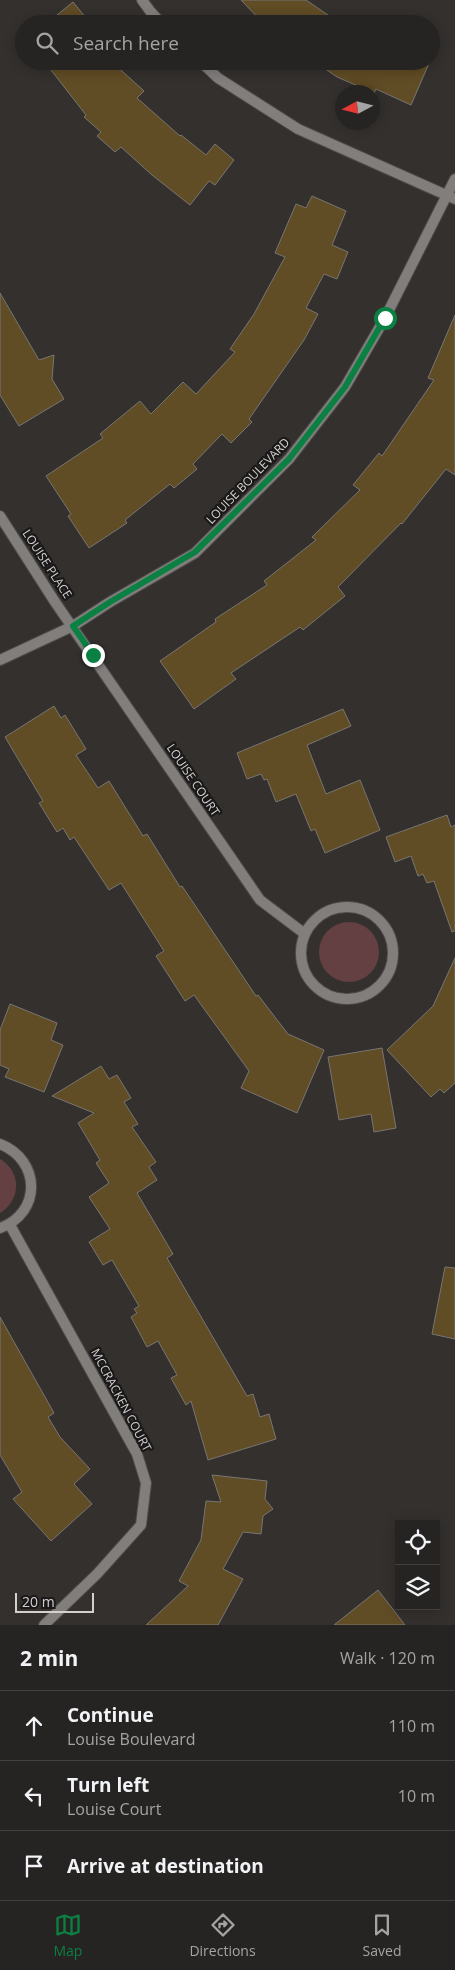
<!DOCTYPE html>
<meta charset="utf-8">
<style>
:root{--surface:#262422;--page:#2e2c2a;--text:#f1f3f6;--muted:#a4a4a5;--line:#424140;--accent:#0b8043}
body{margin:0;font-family:"Open Sans",sans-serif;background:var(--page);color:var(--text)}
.controls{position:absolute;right:15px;bottom:15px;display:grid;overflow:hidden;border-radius:0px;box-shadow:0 2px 12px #0003}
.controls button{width:45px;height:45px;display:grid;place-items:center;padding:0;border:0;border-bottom:1px solid var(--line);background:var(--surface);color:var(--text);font:25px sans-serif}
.compass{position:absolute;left:335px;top:85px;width:45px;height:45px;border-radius:50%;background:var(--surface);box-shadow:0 2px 12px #0003;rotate:263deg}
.scale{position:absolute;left:15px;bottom:12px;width:79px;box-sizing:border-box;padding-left:5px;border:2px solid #d2d1cf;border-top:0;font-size:14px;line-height:18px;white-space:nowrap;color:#d2d1cf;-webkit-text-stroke:4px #1a1818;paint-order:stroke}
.stop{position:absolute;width:15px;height:15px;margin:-11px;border:4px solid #0b8043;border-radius:50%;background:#fff}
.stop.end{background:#0b8043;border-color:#fff;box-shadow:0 1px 5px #0008}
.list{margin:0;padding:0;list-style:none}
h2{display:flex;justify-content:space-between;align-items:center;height:65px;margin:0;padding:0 20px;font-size:21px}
h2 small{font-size:16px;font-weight:400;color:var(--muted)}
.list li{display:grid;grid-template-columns:32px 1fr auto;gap:15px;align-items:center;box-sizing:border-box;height:70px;padding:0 20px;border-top:1px solid var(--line)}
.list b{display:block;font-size:19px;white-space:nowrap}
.list p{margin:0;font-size:16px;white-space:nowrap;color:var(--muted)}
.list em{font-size:16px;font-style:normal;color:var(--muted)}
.icon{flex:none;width:28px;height:28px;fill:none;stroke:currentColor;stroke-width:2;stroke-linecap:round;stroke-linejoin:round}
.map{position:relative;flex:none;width:455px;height:1625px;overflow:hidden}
.search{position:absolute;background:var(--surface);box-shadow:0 2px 12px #0003;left:15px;right:15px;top:15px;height:55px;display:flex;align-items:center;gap:12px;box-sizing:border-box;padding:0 18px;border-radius:28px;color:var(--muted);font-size:19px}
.sheet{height:275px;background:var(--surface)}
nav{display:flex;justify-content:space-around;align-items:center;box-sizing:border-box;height:70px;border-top:1px solid var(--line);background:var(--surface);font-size:14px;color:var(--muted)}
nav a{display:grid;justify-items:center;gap:2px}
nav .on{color:var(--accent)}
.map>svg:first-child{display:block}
.green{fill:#644043}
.building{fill:#604c25;stroke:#787673}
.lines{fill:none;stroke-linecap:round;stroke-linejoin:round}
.minor-casing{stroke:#4e4c4b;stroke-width:12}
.tertiary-casing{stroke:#4e4c4b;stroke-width:12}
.minor{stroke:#817e7c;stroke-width:10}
.tertiary{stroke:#817e7c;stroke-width:10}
.route{stroke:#0b8043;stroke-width:6}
.labels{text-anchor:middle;stroke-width:4.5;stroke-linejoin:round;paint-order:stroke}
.street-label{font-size:12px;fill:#d2d1cf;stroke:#1a1818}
</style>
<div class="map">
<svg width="455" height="1625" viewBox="0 0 455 1625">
<rect width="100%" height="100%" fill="#33302e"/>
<g class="green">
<circle cx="349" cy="952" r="30"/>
<path d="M 0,1159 C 22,1172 21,1200 0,1213 Z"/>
</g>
<g class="building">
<polygon points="241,0 306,0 341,24 264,24"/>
<polygon points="73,2 91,24 46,24"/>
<polygon points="44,61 111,61 144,91 137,98 180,136 181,135 206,155 215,144 234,160 215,185 209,181 190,205 152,175 121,147 115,152 97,136 101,132 84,117 86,115"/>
<polygon points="314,61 430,61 411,105 376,89 374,93 351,83 337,77"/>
<polygon points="312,196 346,211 332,245 348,252 337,279 324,274 306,308 318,314 304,340 249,419 252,422 231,443 222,434 193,464 197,469 174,488 170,484 125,520 127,523 89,548 68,516 71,514 46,476 103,438 100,434 140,401 151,414 183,382 196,394 235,352 230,349 254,314 285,257 275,253 296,204 306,208"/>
<polygon points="0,293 39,360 54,355 52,379 64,399 19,426 0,395"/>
<polygon points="455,315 455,475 446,469 402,524 401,523 338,587 345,596 303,630 300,627 231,673 236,679 194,709 160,661 216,622 215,619 267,585 264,581 316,540 312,537 360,490 353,485 379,453 382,456 434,380 428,378"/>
<polygon points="54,706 61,718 65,715 86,749 76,755 98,788 109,781 143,836 147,834 180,887 182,886 256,996 258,995 288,1034 324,1050 297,1113 241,1088 249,1071 194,995 185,1001 156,956 164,951 121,883 109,890 74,837 70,840 63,828 57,832 39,803 43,801 5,737"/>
<polygon points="343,709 351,726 307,745 326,794 360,780 380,830 325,853 315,829 311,831 296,794 276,802 267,779 264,780 261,774 247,779 237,753"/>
<polygon points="447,815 451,827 455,825 455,931 452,932 434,881 427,883 423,874 418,876 411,856 395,862 386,837"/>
<polygon points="455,958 455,1083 444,1093 440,1089 431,1097 387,1050 433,1006"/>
<polygon points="10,1004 57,1023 51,1040 63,1045 44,1092 5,1077 9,1069 0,1065 0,1030"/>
<polygon points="382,1048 396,1128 374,1132 371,1114 339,1120 328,1057"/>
<polygon points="101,1066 109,1079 117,1075 131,1098 124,1102 138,1124 132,1127 156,1162 149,1167 157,1180 137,1193 173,1254 167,1258 247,1396 253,1394 260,1417 269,1414 276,1439 208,1460 191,1401 186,1405 171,1378 177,1375 158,1341 147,1347 131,1317 137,1313 134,1309 139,1306 112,1260 103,1265 89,1242 110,1229 89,1197 109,1183 96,1163 100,1160 78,1123 94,1113 52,1096"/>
<polygon points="445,1267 455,1268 455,1339 432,1334"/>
<polygon points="0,1317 54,1413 48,1417 60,1437 90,1469 74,1484 92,1504 51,1541 13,1499 22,1492 0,1455"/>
<polygon points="212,1475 267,1481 265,1499 273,1509 263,1516 261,1534 243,1532 223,1569 243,1579 218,1625 146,1625 188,1586 179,1581 201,1540 206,1501 221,1502"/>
<polygon points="378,1590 405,1625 334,1625"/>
</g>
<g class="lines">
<g class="minor-casing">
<g id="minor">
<polyline points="142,0 150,11 162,24"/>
<polyline points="200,61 218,78 298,129 455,199"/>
<polyline points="0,516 55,602 260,900 305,934"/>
<circle cx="347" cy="953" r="46"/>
<path d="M 0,1144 C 41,1160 42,1213 0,1228"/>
<polyline points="10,1225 137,1454 146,1483 141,1525 97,1574 44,1625"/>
</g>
</g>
<g class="tertiary-casing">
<polyline id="tertiary" points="0,660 73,626 110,602 195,553 289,459 345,387 385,318 455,179"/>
</g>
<use href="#minor" class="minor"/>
<use href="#tertiary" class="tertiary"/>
</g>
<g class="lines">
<polyline class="route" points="93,655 73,626 110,602 195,552 289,459 345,387 385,318"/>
</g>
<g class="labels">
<g class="street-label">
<text transform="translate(248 481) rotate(-46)" y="4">LOUISE BOULEVARD</text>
<text transform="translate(47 564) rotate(57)" y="4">LOUISE PLACE</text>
<text transform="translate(193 780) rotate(56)" y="4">LOUISE COURT</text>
<text transform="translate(121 1400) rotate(62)" y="4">MCCRACKEN COURT</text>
</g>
</g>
</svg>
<div class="controls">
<button><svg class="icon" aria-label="locate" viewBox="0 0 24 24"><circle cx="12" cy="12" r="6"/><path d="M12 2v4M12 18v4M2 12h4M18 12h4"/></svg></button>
<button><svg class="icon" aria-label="layers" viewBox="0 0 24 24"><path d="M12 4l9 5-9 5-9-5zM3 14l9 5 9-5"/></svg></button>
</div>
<svg class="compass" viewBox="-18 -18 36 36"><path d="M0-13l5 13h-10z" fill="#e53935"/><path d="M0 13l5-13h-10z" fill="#a4a4a5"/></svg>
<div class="scale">20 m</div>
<div class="stop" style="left:385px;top:318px"></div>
<div class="stop end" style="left:93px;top:655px"></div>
<div class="search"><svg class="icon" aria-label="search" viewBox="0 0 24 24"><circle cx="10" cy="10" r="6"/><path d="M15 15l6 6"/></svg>Search here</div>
</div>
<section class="sheet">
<h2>2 min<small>Walk · 120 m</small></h2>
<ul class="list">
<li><svg class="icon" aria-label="ahead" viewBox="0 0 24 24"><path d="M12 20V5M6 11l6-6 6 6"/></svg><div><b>Continue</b><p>Louise Boulevard</p></div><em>110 m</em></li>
<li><svg class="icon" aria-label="left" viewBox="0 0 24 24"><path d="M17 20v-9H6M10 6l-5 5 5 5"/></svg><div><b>Turn left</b><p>Louise Court</p></div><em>10 m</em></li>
<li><svg class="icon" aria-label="arrive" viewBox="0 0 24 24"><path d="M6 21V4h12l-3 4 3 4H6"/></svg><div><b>Arrive at destination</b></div></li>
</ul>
</section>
<nav>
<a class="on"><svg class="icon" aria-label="map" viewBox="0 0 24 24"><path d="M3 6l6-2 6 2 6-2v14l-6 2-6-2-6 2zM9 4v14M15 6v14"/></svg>Map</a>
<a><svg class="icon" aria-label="directions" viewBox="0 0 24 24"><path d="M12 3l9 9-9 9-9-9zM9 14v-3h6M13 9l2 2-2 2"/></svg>Directions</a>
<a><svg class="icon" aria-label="saved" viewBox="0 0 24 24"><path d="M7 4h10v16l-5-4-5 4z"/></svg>Saved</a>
</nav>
